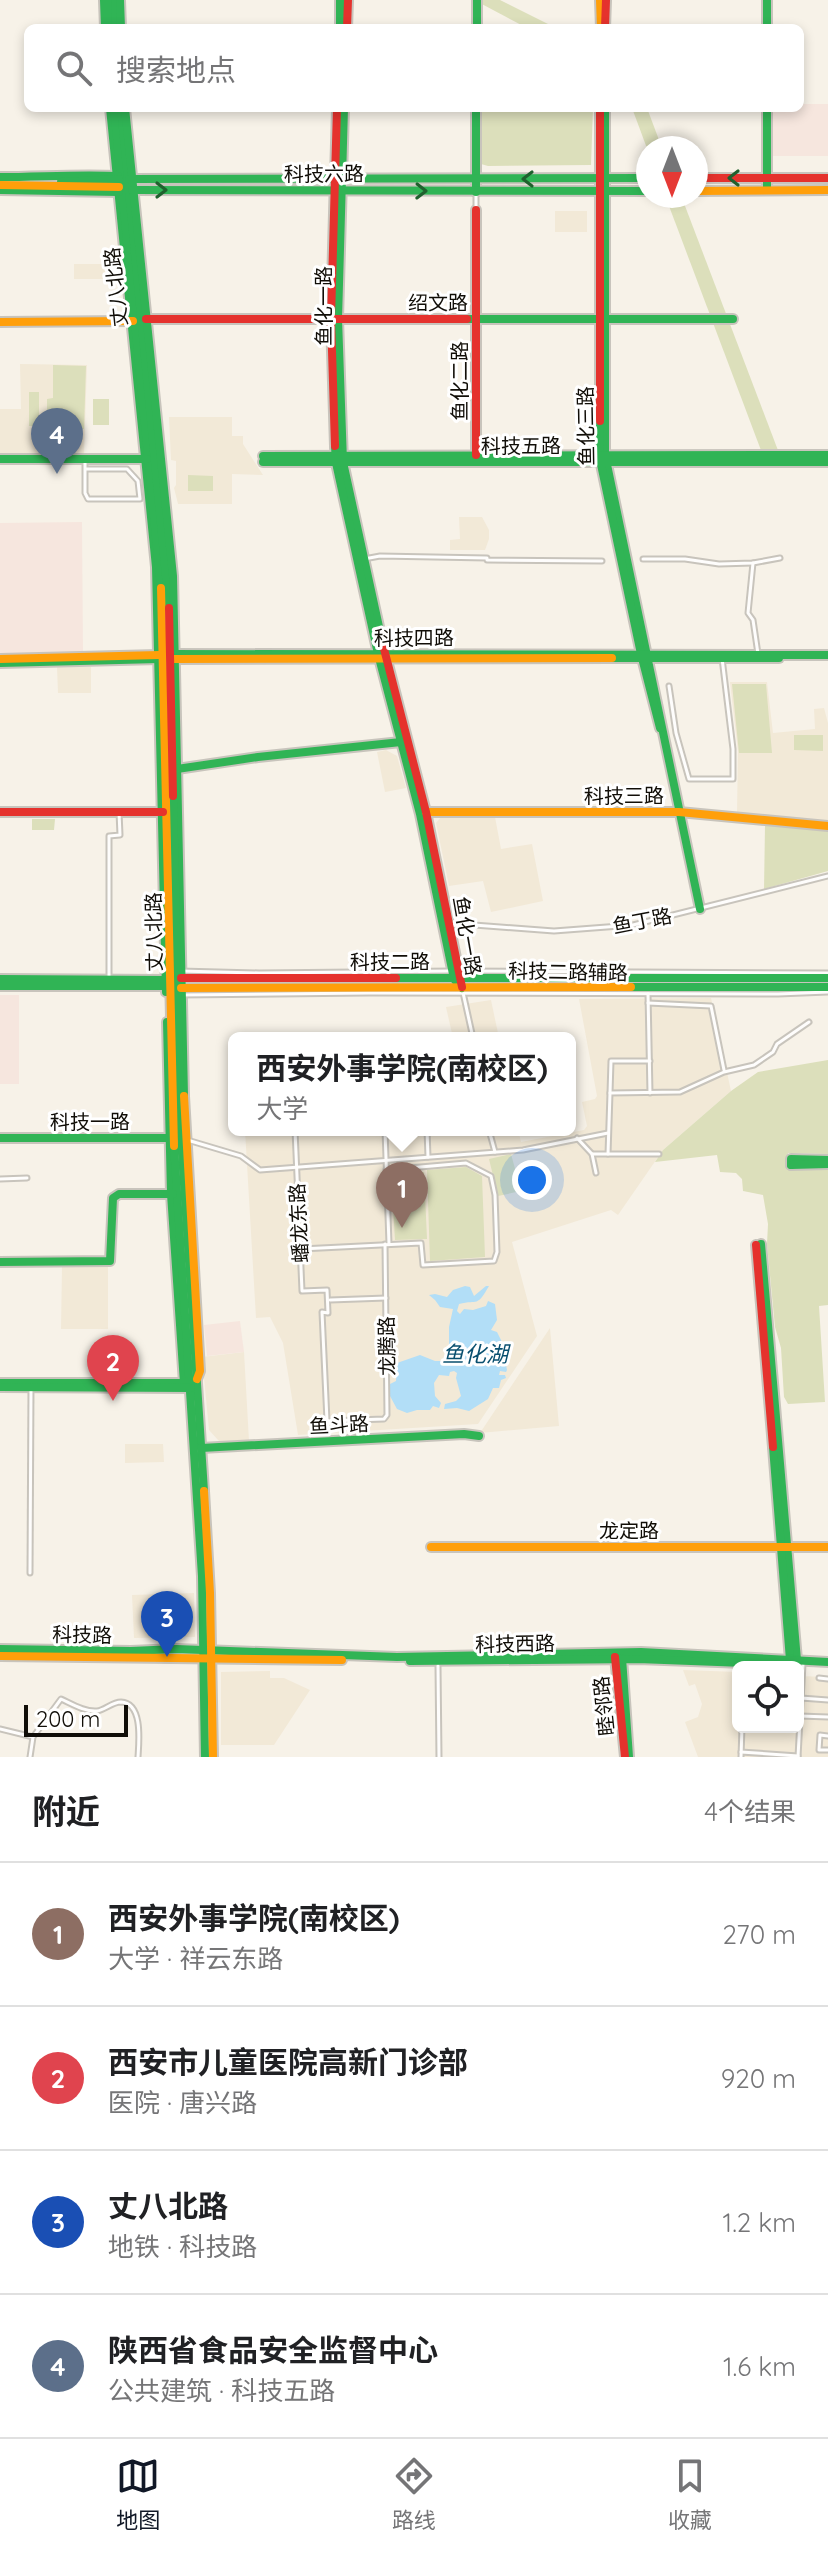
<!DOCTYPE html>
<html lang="zh">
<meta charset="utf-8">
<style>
:root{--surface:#fff;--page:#f2f2f2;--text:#202124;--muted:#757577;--line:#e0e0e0;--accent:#111827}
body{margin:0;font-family:Quicksand,"Noto Sans SC",sans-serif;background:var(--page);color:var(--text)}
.controls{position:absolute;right:24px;bottom:24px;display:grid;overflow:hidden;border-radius:12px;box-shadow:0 4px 12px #0003}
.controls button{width:72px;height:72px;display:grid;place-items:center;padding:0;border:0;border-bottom:2px solid var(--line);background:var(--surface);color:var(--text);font:40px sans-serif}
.compass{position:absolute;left:636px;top:136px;width:72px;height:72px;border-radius:50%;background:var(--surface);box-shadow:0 4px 12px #0003;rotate:180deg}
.scale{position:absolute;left:24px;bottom:20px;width:104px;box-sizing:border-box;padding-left:8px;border:4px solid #110e08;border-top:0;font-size:22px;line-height:28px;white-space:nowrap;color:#110e08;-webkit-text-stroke:6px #fff;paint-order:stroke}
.you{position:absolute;left:532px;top:1180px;width:28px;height:28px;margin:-20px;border:6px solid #fff;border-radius:50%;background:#1a73e8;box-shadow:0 0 0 12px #1a73e833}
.badge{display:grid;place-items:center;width:52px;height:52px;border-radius:50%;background:var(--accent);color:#fff;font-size:26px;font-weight:700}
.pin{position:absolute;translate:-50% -66px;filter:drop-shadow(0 2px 4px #0008)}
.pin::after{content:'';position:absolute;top:42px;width:28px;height:24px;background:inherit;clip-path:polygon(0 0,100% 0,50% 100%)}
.popup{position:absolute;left:228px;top:1032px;width:348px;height:104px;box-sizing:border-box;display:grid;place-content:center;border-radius:12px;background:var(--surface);filter:drop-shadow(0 2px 6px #0005);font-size:26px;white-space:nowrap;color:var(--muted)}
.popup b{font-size:30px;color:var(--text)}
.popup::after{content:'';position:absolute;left:50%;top:100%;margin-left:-16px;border:16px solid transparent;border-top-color:var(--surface)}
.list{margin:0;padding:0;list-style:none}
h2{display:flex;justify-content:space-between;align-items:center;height:104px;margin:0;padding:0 32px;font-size:34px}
h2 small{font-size:26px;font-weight:400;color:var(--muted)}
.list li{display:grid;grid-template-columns:52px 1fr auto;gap:24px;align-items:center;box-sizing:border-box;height:144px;padding:0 32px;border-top:2px solid var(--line)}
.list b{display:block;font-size:30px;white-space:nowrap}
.list p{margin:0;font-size:26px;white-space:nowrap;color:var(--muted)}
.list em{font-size:26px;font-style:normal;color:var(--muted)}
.icon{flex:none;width:44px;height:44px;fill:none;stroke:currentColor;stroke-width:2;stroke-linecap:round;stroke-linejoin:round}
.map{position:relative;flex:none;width:828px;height:1757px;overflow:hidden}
.search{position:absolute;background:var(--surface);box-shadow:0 4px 12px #0003;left:24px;right:24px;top:24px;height:88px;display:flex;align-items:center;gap:20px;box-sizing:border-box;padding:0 28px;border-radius:12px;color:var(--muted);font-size:30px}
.sheet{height:680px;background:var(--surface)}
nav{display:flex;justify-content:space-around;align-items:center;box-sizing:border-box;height:112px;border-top:2px solid var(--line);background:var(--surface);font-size:22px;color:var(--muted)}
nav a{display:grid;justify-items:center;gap:4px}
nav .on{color:var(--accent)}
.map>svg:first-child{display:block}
.built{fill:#f2e9d7}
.industrial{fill:#f6e6de}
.green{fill:#dcdfbb}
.water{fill:#b2def7}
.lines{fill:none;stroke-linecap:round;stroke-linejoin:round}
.street-casing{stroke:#c8c4bc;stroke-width:7}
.fast-casing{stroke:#c8c4bc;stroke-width:12}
.slow-casing{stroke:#c8c4bc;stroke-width:12}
.jam-casing{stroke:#c8c4bc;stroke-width:12}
.street{stroke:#fefdfc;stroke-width:3}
.fast{stroke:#30b455;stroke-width:8}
.slow{stroke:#ff9f0a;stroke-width:8}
.jam{stroke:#e5322d;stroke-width:8}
.oneway{stroke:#20612e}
.labels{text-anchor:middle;stroke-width:6;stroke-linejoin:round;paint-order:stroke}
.street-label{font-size:20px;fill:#110e08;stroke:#fff}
.water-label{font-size:22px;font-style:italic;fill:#084f6f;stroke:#fff}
</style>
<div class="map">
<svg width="828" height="1757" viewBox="0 0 828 1757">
<rect width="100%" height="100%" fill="#f7f2e8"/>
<g class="built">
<rect x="555" y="211" width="32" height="21"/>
<polygon points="74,264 113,264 112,279 74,279"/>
<polygon points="20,364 87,365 84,454 0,454 0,409 21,409"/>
<polygon points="169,417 232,417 232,436 243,436 243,444 263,475 232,474 232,504 178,504 174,488 176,485 176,461 171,460"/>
<polygon points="459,517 482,517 489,530 489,539 485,550 450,550 450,540 460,539"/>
<polygon points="57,667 91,667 91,693 58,693"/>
<polygon points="730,682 767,682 773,733 815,729 814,709 824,708 828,723 828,821 737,813 738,751"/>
<polygon points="386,750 397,756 406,788 385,792 377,752"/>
<polygon points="441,817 495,817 501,849 532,844 543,901 491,912 483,881 449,886 436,823"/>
<polygon points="711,998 731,1091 663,1150 618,1215 611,1210 512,1242 537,1336 478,1424 298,1435 283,1343 270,1317 256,1318 245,1130 518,1130 521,1142 584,1130 587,1126 582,1102 595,1099 597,1096 579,999"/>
<polygon points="491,1000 499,1038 453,1038 446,1007"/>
<polygon points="62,1266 108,1266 108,1329 61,1329"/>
<polygon points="550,1328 559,1426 480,1433"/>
<polygon points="244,1352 249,1441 219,1441 209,1430 202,1357"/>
<polygon points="125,1444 163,1444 164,1462 125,1463"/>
<polygon points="194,1593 195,1637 134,1638 132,1595"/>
<polygon points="683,1670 738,1672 738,1727 798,1727 798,1676 828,1677 828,1757 698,1757 685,1722 698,1717 702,1704 695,1684 689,1686"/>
<polygon points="270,1671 270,1678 284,1678 310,1690 274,1745 221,1745 221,1672"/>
</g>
<g class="industrial">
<polygon points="800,104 828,104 828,156 771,156 772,108 800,108"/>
<polygon points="82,522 83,652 0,654 0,523"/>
<rect x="0" y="995" width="19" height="89"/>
<polygon points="240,1321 244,1352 207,1356 204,1325"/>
</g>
<g class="green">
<polygon points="478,0 500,0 556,28 527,28 478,2"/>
<polygon points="481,108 593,108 591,165 488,166 481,164"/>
<polygon points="632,108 647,108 662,148 648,148 648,151"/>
<polygon points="666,198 682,198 779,453 762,453"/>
<polygon points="53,365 86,366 84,429 47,427 47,399 53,398"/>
<rect x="29" y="392" width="10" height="34"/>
<rect x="93" y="399" width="16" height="26"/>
<polygon points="188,475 213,476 213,491 188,491"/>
<polygon points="732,684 766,684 772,753 739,753"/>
<polygon points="794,735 823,735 823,751 794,750"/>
<polygon points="32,819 55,819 54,830 32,830"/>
<polygon points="765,825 828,830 828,871 764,889"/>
<polygon points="828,1060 828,1154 788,1153 787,1167 828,1168 828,1305 819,1306 825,1402 788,1404 784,1397 781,1348 775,1327 767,1244 768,1224 763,1195 743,1191 742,1179 736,1173 720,1172 717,1155 655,1162 663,1150 731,1091 758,1072"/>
<polygon points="511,1154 521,1191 498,1196 489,1159"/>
<polygon points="466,1167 482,1176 485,1257 430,1261 427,1170"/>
<polygon points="424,1172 427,1239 395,1240 391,1173"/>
</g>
<path class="water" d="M 465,1286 L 470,1287 L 474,1296 L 486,1286 L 489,1286 C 476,1308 479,1299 459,1304 L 457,1311 L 460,1314 L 464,1309 L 473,1310 L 486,1306 L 488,1301 L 495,1304 L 497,1320 L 491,1330 L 497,1332 L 501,1340 L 507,1370 L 506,1372 L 500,1371 L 499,1375 L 505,1375 L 506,1378 L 501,1380 L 499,1388 L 493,1388 L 488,1399 L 469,1411 L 457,1408 L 444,1409 L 445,1404 L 456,1401 L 461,1396 L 456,1378 L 457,1373 L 454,1371 L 450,1372 L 449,1376 L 439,1375 L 434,1383 L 435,1396 L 441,1403 L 439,1408 L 433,1406 L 430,1410 L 417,1410 L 407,1413 L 397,1409 L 390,1396 L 390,1384 L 396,1381 L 397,1363 L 420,1355 L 435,1361 L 442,1361 L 449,1355 L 449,1327 L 453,1309 L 440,1307 L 435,1300 L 429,1295 L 435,1294 L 447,1297 L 453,1290 Z"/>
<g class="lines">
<g class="street-casing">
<g id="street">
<polyline points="476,194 476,210"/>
<polyline points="85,459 85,493 88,499 140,499 138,481 127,469 85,469"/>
<polyline points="364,559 380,556 487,558 487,560 602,561"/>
<polyline points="643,559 685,559 719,564 753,563 780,558"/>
<polyline points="753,563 748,613 753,620 758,654"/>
<polyline points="669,686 676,733 689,779 733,779 733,749 722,658"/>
<polyline points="451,926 461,924 554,931 633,925 828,876"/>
<polyline points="180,971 259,973 452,971"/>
<polyline points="460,971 828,973"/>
<polyline points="109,981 109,836 120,835 119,812"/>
<polyline points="462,988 473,1038"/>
<polyline points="170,991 178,995 369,993 778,994 828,992"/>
<polyline points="648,994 650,1093"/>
<polyline points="648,1003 711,1006 724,1070"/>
<polyline points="610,1093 611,1061 650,1061"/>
<polyline points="295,1130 302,1291 327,1290 328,1313 322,1312 327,1421 384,1419 387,1415 385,1244"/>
<polyline points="385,1130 389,1244"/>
<polyline points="427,1130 428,1157"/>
<polyline points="489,1130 495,1152"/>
<polyline points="577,1138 592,1154 596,1173"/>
<polyline points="184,1139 241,1156 260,1170 523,1150 608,1133"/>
<polyline points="592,1154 659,1154"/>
<polyline points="608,1154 610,1093 680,1092 724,1072 754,1065 773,1052 777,1044 809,1022"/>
<polyline points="0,1179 27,1178"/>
<polyline points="301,1249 421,1243 423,1265 494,1261 497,1252 495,1195 491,1176 466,1163 386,1170"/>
<polyline points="330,1300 386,1298"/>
<polyline points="357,1420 358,1440"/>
<polyline points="30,1573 31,1387"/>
<polyline points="438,1666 439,1757"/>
<polyline points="819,1678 828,1679"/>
<polyline points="801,1698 828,1700"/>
<polyline points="800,1716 828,1717"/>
<polyline points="0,1729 33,1737"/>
<polyline points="828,1736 820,1735 819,1750 828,1750"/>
<polyline points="741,1752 798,1756"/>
<path d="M 30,1757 L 33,1737 L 61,1699 C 72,1704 85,1712 97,1711 C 105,1710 112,1702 121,1702 C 143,1703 139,1741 138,1757"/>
<polyline points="741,1757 742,1727"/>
<polyline points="798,1757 803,1664"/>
</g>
</g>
<g class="fast-casing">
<g id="fast">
<polyline points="104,0 105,28"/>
<polyline points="109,0 109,28"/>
<polyline points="115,0 116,28"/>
<polyline points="120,0 121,28"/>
<polyline points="340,0 340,28"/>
<polyline points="477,0 477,28"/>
<polyline points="767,0 767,28"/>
<polyline points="110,108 156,567 166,992"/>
<polyline points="114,108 161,588"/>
<polyline points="121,108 169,608"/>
<polyline points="125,108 173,576 184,1096"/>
<polyline points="344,108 338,319 343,462 383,645"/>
<polyline points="476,108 476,192"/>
<polyline points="605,108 605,455 700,909"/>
<polyline points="767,108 767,190"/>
<path d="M 0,177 C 40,177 78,174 118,176"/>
<polyline points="129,179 648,178"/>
<polyline points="61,182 119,179"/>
<polyline points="0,190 119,192"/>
<polyline points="132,190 648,191"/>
<polyline points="467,319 733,319"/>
<polyline points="600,421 599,455 641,654 660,728"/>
<polyline points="335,446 336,463 378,654 420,814 454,979 462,988"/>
<polyline points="263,456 828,455"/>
<polyline points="0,459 147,459"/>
<polyline points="263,462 828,462"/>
<polyline points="173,654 828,655"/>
<polyline points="612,658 779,658"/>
<polyline points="0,663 159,659"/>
<polyline points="177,769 258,757 401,742"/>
<polyline points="173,796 181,1138 204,1491"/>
<polyline points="396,978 828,978"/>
<polyline points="0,979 167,980"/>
<polyline points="0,986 167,986"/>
<polyline points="631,987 828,987"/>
<polyline points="167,1022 171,1194 184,1383"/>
<polyline points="0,1138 171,1138"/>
<polyline points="174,1146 202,1576 205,1757"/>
<polyline points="791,1165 791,1159 828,1160"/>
<polyline points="791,1165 828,1164"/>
<polyline points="761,1244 797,1660"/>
<polyline points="0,1262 110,1261 113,1198 119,1194 173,1194"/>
<polyline points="0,1383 191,1383"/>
<polyline points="0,1387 191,1388"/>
<polyline points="773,1447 790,1660"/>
<polyline points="201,1448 464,1434 479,1436"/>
<polyline points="0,1649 131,1651 176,1649 397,1657 641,1652 828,1662"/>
<polyline points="622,1658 629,1757"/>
<polyline points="410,1661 638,1659 774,1664"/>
</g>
</g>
<g class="slow-casing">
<g id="slow">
<polyline points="600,0 601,28"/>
<polyline points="0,185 119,187"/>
<polyline points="696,191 828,190"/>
<polyline points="0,322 133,321"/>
<polyline points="161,588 174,1146"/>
<polyline points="0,659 159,655"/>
<polyline points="173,659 612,658"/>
<polyline points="426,812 679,812 828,826"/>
<polyline points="181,988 631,987"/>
<polyline points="184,1096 200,1371 197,1379"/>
<polyline points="204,1491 210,1593 213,1757"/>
<polyline points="431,1547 828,1547"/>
<polyline points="0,1656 342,1660"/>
</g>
</g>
<g class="jam-casing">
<g id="jam">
<polyline points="347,28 348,0"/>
<polyline points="605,28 606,0"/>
<polyline points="696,178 828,178"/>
<polyline points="476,210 476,455"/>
<polyline points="146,319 467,319"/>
<polyline points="600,421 600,108"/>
<polyline points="335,446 331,319 337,108"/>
<polyline points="169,608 173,796"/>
<polyline points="383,645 426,812 462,987"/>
<polyline points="0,812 163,812"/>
<polyline points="181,978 396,978"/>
<polyline points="756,1245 773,1447"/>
<polyline points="615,1657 625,1757"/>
</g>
</g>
<use href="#street" class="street"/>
<use href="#fast" class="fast"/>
<use href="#slow" class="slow"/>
<use href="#jam" class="jam"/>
</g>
<defs><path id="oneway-chevron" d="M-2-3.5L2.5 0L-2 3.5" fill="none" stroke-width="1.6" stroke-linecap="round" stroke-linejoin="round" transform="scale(2)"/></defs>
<g class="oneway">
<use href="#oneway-chevron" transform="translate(734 178) rotate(180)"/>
<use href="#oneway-chevron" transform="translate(528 179) rotate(180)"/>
<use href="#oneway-chevron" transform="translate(161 190)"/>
<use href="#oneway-chevron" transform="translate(421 191) rotate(1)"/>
</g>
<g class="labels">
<g class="street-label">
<text x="324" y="181">科技六路</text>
<text transform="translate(116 287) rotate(-96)" y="7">丈八北路</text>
<text x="438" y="310">绍文路</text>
<text transform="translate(324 306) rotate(-90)" y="7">鱼化一路</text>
<text transform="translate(460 381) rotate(-90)" y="7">鱼化二路</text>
<text transform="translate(586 426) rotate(-91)" y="7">鱼化三路</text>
<text x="521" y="453">科技五路</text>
<text x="414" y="645">科技四路</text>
<text x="624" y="803">科技三路</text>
<text transform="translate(642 921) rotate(-11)" y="7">鱼丁路</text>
<text transform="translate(154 932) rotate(-91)" y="7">丈八北路</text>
<text transform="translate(467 936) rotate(80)" y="7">鱼化一路</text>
<text x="390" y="969">科技二路</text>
<text transform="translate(568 972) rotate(1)" y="7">科技二路辅路</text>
<text x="90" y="1129">科技一路</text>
<text transform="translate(299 1223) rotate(-93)" y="7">蟠龙东路</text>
<text transform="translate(387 1346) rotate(-91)" y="7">龙腾路</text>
<text transform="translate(339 1425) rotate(-3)" y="7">鱼斗路</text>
<text x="629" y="1538">龙定路</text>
<text transform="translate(82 1635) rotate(1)" y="7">科技路</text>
<text transform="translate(515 1644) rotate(-1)" y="7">科技西路</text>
<text transform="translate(604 1706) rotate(-96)" y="7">睦邻路</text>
</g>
<g class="water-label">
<text x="475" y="1362">鱼化湖</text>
</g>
</g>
</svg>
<div class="controls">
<button><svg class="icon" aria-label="locate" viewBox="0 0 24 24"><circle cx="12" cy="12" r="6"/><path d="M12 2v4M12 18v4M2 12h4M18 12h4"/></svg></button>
</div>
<svg class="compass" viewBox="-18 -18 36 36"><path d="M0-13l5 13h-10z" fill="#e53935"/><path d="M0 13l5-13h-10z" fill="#757577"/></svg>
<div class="scale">200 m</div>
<div class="you"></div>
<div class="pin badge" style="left:402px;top:1228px;background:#8d6e63">1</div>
<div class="popup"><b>西安外事学院(南校区)</b>大学</div>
<div class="pin badge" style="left:113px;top:1401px;background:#e0444e">2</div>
<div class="pin badge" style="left:167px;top:1657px;background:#1a4fb4">3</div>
<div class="pin badge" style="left:57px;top:474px;background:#5c6f8a">4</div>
<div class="search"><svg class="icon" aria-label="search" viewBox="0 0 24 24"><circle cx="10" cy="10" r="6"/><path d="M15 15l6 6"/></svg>搜索地点</div>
</div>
<section class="sheet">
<h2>附近<small>4个结果</small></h2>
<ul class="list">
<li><span class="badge" style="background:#8d6e63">1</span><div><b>西安外事学院(南校区)</b><p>大学 · 祥云东路</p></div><em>270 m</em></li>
<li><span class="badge" style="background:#e0444e">2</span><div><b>西安市儿童医院高新门诊部</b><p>医院 · 唐兴路</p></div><em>920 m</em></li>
<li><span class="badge" style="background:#1a4fb4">3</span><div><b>丈八北路</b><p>地铁 · 科技路</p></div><em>1.2 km</em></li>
<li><span class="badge" style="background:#5c6f8a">4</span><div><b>陕西省食品安全监督中心</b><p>公共建筑 · 科技五路</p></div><em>1.6 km</em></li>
</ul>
</section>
<nav>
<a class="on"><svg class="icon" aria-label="map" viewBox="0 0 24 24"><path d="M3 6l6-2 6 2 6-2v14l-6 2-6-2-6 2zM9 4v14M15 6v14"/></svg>地图</a>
<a><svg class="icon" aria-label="directions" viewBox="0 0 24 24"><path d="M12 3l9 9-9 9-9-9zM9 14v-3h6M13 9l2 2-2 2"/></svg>路线</a>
<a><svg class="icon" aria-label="saved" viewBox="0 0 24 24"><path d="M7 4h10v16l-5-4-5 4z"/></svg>收藏</a>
</nav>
